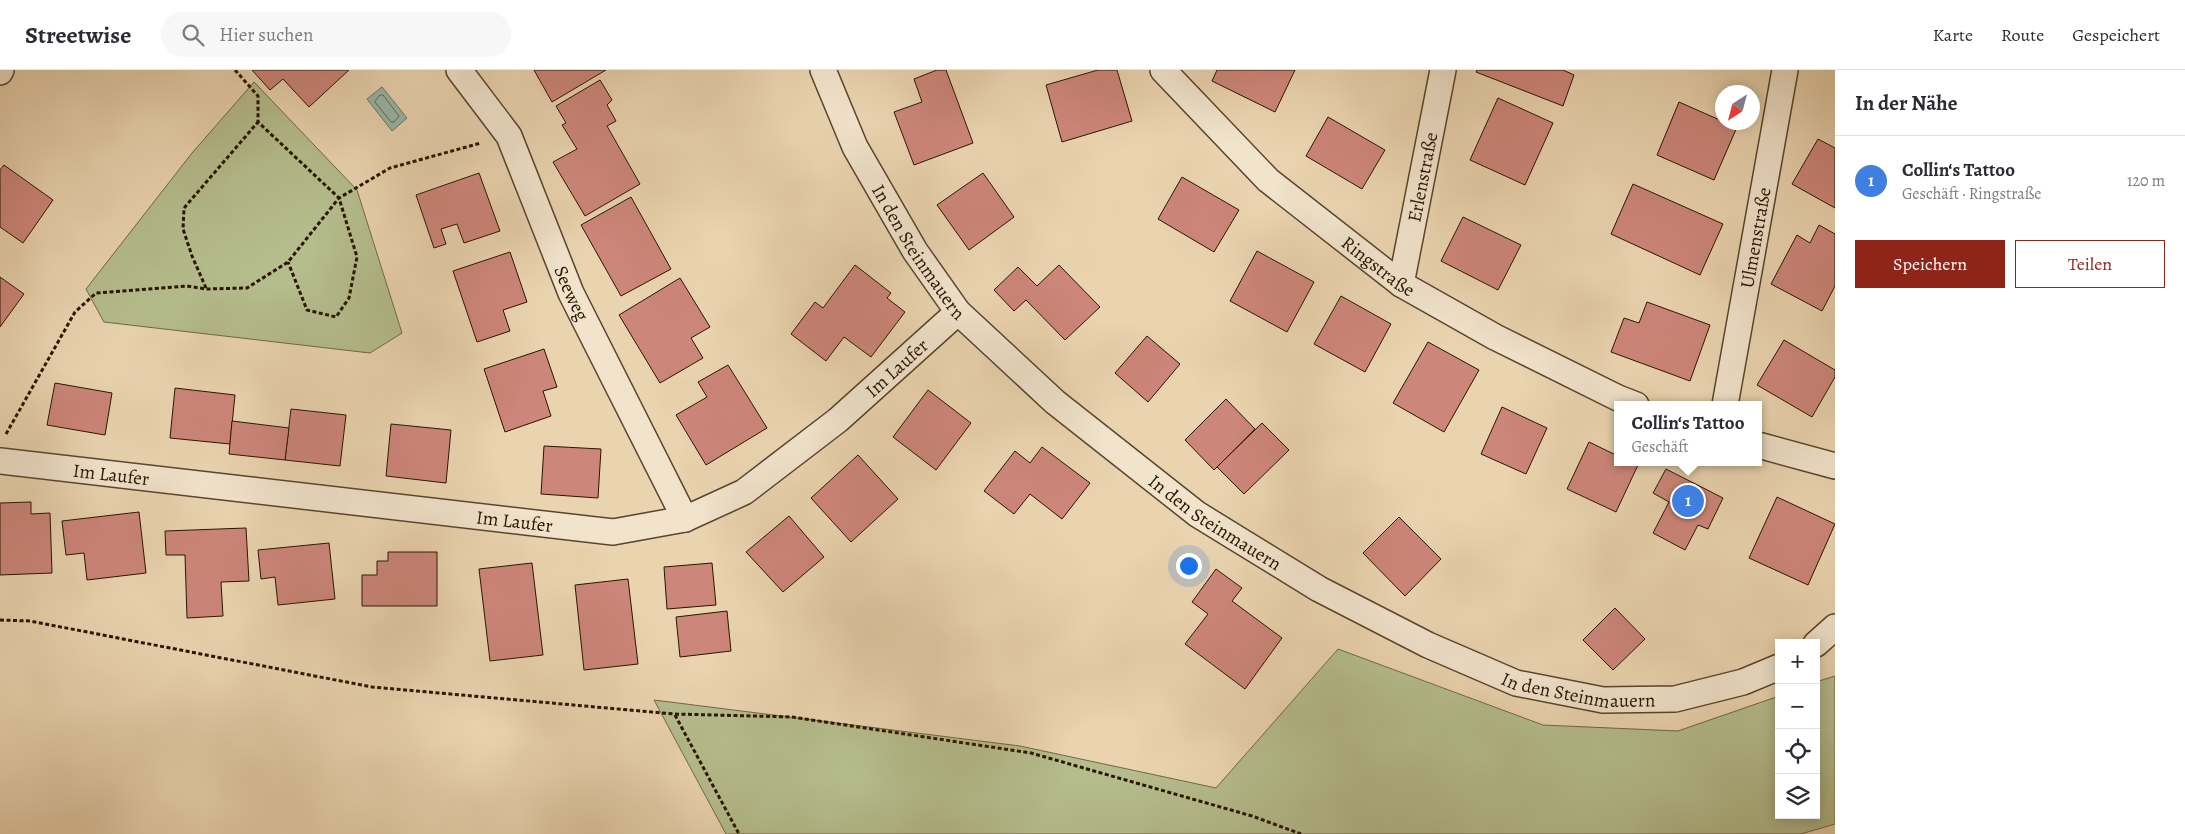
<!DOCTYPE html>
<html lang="de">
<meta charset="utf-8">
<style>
:root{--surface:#fff;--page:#f7f7f7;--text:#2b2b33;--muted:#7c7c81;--line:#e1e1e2;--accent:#8f2418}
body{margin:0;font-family:Alegreya,serif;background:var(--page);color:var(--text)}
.controls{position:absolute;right:15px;bottom:15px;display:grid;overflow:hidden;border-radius:0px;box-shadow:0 2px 12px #0003}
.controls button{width:45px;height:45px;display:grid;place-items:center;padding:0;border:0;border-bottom:1px solid var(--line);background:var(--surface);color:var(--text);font:25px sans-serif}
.compass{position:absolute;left:1715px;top:15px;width:45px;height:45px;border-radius:50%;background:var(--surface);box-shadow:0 2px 12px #0003;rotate:216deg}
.you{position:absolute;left:1188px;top:495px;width:18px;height:18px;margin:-12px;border:4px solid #fff;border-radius:50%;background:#1a73e8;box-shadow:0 0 0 8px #1a73e833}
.badge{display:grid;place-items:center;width:32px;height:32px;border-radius:50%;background:var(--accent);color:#fff;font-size:16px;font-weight:700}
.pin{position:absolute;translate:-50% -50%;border:2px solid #fff;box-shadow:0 1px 5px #0006}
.popup{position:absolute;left:1614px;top:331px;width:148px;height:65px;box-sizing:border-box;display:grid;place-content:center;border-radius:0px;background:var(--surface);filter:drop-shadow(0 1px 4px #0005);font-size:16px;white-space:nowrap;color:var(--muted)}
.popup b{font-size:19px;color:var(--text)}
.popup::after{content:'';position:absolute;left:50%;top:100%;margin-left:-10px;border:10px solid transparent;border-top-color:var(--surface)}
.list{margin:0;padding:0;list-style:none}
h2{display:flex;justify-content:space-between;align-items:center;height:65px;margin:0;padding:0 20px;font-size:21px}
h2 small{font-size:16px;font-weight:400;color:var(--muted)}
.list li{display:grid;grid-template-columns:32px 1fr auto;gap:15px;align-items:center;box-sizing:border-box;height:90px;padding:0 20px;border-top:1px solid var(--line)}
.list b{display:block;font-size:19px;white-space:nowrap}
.list p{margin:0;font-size:16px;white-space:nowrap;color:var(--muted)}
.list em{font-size:16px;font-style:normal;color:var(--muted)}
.actions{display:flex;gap:10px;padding:15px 20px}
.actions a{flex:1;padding:11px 0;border:1px solid var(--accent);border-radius:0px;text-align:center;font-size:18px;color:var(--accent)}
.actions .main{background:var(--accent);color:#fff}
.icon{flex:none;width:28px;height:28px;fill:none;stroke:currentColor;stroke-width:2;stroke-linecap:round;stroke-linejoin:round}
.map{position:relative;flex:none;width:1835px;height:764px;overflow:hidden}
header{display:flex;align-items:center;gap:30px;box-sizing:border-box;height:70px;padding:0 25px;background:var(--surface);border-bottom:1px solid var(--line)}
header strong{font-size:24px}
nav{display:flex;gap:28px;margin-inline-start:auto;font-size:18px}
.search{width:350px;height:45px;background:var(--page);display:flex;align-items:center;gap:12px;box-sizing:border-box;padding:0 18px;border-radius:28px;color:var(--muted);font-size:19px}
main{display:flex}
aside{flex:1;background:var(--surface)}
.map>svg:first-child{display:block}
.green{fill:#b5bd8d;stroke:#6f6846}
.water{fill:#98b8a9;stroke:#6c7665}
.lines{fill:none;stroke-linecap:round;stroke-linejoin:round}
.shore{stroke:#606654;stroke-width:1}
.building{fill:#cd867a;stroke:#291400}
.street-casing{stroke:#59442c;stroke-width:28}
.path{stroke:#291400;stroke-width:3;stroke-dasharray:4 2.5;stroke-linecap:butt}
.street{stroke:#f1e3cc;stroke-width:25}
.labels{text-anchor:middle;stroke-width:4.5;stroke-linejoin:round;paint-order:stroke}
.street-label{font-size:19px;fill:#291400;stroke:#f1e3cc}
</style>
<header>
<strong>Streetwise</strong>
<div class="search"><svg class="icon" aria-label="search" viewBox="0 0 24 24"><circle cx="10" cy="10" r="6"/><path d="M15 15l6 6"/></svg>Hier suchen</div>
<nav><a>Karte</a><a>Route</a><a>Gespeichert</a></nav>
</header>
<main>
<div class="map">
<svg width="1835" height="764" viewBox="0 0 1835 764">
<rect width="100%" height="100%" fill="#ead4b0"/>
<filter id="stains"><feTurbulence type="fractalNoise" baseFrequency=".004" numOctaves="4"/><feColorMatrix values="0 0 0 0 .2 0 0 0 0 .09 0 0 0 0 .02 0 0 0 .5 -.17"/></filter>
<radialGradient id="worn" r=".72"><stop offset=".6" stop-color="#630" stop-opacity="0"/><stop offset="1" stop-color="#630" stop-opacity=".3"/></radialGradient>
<g class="green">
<polygon points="254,12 357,120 402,263 370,283 104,252 86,219 192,83"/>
<polygon points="1338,579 1543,655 1678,661 1779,626 1779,745 1816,745 1816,612 1835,606 1835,754 1801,764 726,764 654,630 1020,676 1216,718"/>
</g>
<polygon class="water" points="382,17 407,48 392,61 367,29"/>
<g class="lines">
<polygon class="shore" points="380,25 383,25 399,46 394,52 391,52 375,32"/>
</g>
<g class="building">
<polygon points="252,0 349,0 309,37 283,9 270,20"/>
<polygon points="534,0 606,0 552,32"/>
<polygon points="937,0 946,0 973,73 914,95 894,42 922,32 914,9"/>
<polygon points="1098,0 1117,0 1132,51 1062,72 1046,15"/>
<polygon points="1217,0 1295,0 1275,42 1212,11"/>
<polygon points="1477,0 1563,0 1574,5 1563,36 1476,2"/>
<polygon points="600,10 612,30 607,35 616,51 607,56 640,114 585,146 553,92 577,79 562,55 566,53 556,36"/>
<polygon points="1498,28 1553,53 1525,115 1470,90"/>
<polygon points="1679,32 1722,51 1722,52 1737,57 1714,110 1657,85"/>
<polygon points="1328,47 1385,80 1362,119 1306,86"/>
<polygon points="1818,69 1835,78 1835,138 1792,114"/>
<polygon points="4,95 53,130 23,173 0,157 0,100"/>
<polygon points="479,103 500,161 464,173 457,154 441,159 446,174 434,178 416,125"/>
<polygon points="983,103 1014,147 969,180 937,135"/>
<polygon points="1182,107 1239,140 1214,182 1158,149"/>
<polygon points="1633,114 1723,154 1700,205 1611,164"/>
<polygon points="631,127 671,199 621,226 581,155"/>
<polygon points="1463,147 1521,175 1498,220 1441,191"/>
<polygon points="1819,155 1835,164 1835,216 1822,241 1771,214 1797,165 1810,173"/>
<polygon points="1257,181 1314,212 1287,262 1230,231"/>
<polygon points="510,182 527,232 503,240 510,261 477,272 453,201"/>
<polygon points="855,195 891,223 887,228 905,242 871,287 844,267 826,291 791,264 815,232 823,238"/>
<polygon points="1059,195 1100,237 1065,270 1026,230 1014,241 994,220 1018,197 1037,216"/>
<polygon points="0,207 24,224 0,257"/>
<polygon points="680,208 710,257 691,268 703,288 660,313 619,245"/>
<polygon points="1341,226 1391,254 1365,302 1314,274"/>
<polygon points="1647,232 1710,255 1690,311 1611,282 1624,248 1639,253"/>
<polygon points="1147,266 1180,294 1148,332 1115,303"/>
<polygon points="1784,270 1835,300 1835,307 1812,347 1757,315"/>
<polygon points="1428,272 1479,300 1444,362 1393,333"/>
<polygon points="544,279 557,317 543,321 551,346 505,362 484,299"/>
<polygon points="728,295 767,358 706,395 676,345 707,327 698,312"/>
<polygon points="55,313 112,323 105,365 47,355"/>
<polygon points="175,318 235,325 230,374 170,368"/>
<polygon points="928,320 971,353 936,400 893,367"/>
<polygon points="1226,329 1255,359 1214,400 1185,370"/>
<polygon points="1502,337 1547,358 1526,404 1481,384"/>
<polygon points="291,339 346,345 340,396 285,390"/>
<polygon points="232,351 289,358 285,390 229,384"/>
<polygon points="1262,353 1289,380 1244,424 1217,397"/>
<polygon points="391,354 451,360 446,413 386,406"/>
<polygon points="1589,372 1618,386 1618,392 1631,392 1638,395 1616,442 1567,419"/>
<polygon points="544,376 601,379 598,428 541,424"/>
<polygon points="1042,377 1090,413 1062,449 1030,424 1014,444 984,421 1015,381 1030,393"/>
<polygon points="858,385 898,429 851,472 811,428"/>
<polygon points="1666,399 1723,428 1708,459 1698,455 1685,480 1653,463 1669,432 1653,423"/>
<polygon points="1777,427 1835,454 1808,515 1749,488"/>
<polygon points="31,432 31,444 50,443 52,503 0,505 0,433"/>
<polygon points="139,442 146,503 87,510 84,483 66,485 62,451"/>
<polygon points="789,446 824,487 783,522 746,482"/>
<polygon points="1399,447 1441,489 1405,526 1363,483"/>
<polygon points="246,458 249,511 221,512 223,546 187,548 185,485 166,485 165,461"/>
<polygon points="329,473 335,529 278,535 275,507 261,509 258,480"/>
<polygon points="388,482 437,482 437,536 362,536 362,505 377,505 377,491 388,491"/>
<polygon points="532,493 543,585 490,591 479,499"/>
<polygon points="712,493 716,535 667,539 664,497"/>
<polygon points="1216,499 1242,518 1232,531 1282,568 1245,619 1185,574 1208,544 1192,532"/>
<polygon points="628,509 638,594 584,600 575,515"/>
<polygon points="1615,538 1645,569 1613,600 1583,570"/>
<polygon points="727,541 731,581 680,587 676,547"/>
</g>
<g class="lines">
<g class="street-casing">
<g id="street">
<path id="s1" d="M 459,0 L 509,66 L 571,223 L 685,449"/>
<path id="s2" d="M 823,0 L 855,77 L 915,181 L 958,242 L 1055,332 L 1197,444 L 1319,519 L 1428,575 L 1516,613 L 1603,630 L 1675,629 L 1743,612 L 1779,597"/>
<path id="s3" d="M 1163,0 L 1268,110 L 1401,214 L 1495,267 L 1618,328 L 1636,335"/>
<polyline points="0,2 1,0"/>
<path id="s4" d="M 1401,214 L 1443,0"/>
<path id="s5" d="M 1725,335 L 1785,0"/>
<polyline points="1758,375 1835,396"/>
<path id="s6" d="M 0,391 L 613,462 L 685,449 L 744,422 L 838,350 L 958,242"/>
<polyline points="1816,574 1835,557"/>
</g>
</g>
<g class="path">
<polyline points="235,0 258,26 258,52 339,128 357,187 349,228 336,247 307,240 288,192"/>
<polyline points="206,218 192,186 183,159 184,138 258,52"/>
<polyline points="6,364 75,242 96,223 187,216 206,219 247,218 288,192 339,128 390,98 481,73"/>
<polyline points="0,550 30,551 372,617 674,644 792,647 1031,683 1252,746 1301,764"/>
<polyline points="675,645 739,764"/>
</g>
<use href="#street" class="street"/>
</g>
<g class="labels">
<g class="street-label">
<text dy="7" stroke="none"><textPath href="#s4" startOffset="109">Erlenstraße</textPath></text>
<text dy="7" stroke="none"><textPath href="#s5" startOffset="170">Ulmenstraße</textPath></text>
<text dy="7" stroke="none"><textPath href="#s2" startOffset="206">In den Steinmauern</textPath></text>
<text dy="7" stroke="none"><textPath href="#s3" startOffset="292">Ringstraße</textPath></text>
<text dy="7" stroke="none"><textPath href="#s1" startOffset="252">Seeweg</textPath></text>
<text dy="7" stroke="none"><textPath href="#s6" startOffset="952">Im Laufer</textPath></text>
<text dy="7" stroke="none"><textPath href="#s6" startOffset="112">Im Laufer</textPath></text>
<text dy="7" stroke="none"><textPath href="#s6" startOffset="518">Im Laufer</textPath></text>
<text dy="7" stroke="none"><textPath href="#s2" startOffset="611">In den Steinmauern</textPath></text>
<text dy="7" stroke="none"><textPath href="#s2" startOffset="1016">In den Steinmauern</textPath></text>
</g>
</g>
<rect width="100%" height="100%" filter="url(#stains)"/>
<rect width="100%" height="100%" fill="url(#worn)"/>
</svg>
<div class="controls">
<button>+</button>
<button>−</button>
<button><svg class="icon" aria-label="locate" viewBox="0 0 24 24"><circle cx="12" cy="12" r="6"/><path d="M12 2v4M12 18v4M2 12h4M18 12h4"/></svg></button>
<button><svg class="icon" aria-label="layers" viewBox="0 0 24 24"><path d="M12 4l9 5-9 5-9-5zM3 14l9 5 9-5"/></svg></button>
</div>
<svg class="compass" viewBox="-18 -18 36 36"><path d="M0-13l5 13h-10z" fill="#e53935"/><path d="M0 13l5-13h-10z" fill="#7c7c81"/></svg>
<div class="you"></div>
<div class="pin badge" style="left:1688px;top:431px;background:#3f7fe0">1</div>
<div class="popup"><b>Collin‘s Tattoo</b>Geschäft</div>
</div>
<aside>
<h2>In der Nähe<small></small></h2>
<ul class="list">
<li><span class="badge" style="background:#3f7fe0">1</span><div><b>Collin‘s Tattoo</b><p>Geschäft · Ringstraße</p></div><em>120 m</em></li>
</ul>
<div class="actions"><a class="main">Speichern</a><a>Teilen</a></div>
</aside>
</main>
